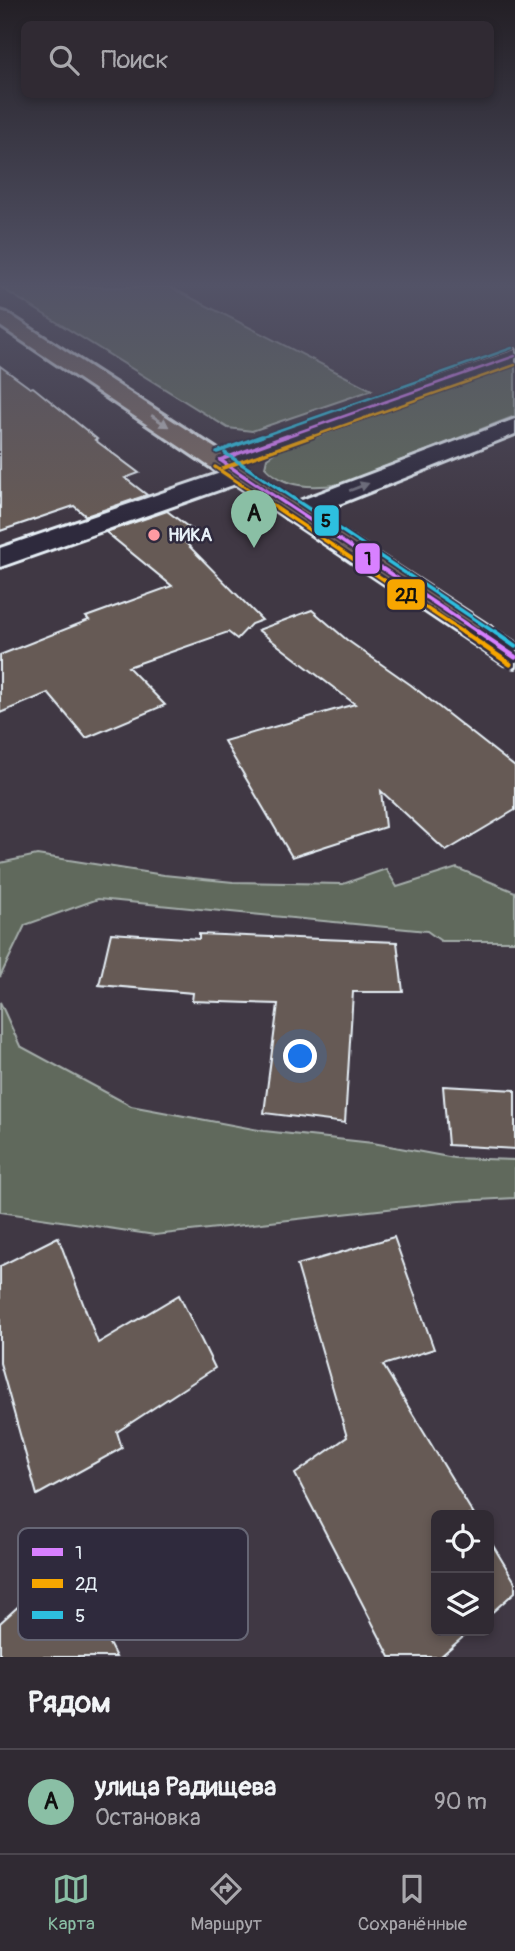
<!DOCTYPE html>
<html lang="ru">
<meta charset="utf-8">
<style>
:root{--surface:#302a33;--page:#3c363f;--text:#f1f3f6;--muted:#a8a7ac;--line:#4b464e;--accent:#8abfa5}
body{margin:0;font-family:Pangolin,sans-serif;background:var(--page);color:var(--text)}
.controls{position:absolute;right:21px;bottom:21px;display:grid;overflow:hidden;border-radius:10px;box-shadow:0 4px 10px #0003}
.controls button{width:63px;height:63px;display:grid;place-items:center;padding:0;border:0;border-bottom:2px solid var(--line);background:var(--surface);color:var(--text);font:35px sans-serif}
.you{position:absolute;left:301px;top:1057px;width:24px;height:24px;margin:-18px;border:5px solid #fff;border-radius:50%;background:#1a73e8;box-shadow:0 0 0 10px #1a73e833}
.badge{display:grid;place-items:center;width:46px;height:46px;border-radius:50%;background:var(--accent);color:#111;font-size:23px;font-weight:700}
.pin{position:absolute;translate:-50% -58px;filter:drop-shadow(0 2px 4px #0008)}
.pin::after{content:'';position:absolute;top:37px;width:24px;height:21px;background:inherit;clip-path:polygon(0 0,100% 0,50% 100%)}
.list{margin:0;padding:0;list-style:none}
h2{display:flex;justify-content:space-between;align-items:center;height:91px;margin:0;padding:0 28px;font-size:30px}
h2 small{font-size:23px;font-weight:400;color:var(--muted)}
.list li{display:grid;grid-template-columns:46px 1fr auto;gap:21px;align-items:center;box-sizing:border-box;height:105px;padding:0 28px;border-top:2px solid var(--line)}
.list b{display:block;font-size:26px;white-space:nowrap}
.list p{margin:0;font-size:23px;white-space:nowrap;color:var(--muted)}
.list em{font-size:23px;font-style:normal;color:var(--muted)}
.icon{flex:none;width:38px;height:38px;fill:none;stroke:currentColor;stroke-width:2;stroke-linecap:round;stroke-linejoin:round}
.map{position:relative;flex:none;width:515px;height:1657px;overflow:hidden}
.search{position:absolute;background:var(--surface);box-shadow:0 4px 10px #0003;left:21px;right:21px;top:21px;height:77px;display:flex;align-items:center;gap:18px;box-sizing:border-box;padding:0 24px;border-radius:10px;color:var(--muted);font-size:26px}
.sheet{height:196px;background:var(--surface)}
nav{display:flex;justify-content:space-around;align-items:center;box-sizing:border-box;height:98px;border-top:2px solid var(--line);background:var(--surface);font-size:19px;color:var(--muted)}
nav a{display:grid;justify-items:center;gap:4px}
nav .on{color:var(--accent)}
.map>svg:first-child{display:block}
.green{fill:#61695c;stroke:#a4adaa;stroke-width:2}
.building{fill:#665a55;stroke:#e8f1f8;stroke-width:2}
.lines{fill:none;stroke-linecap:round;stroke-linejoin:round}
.minor-casing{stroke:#e8f1f8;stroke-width:6}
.major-casing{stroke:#e8f1f8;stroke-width:6}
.minor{fill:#2f2a3d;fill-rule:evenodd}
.major{fill:#776864;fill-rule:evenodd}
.bus-1-far2-casing{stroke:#2f2a3d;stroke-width:5}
.bus-1-far1-casing{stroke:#2f2a3d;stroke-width:7}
.bus-1-casing{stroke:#2f2a3d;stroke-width:10}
.bus-2-far2-casing{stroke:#2f2a3d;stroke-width:5}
.bus-2-far1-casing{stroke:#2f2a3d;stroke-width:7}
.bus-2-casing{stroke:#2f2a3d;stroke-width:10}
.bus-3-far2-casing{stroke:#2f2a3d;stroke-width:5}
.bus-3-far1-casing{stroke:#2f2a3d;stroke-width:7}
.bus-3-casing{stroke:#2f2a3d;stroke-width:10}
.bus-1-far2{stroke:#d880ff;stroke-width:2.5}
.bus-1-far1{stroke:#d880ff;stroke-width:3.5}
.bus-1{stroke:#d880ff;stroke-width:5}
.bus-2-far2{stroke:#f7a600;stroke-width:2.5}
.bus-2-far1{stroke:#f7a600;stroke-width:3.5}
.bus-2{stroke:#f7a600;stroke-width:5}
.bus-3-far2{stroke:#2dbfdf;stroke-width:2.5}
.bus-3-far1{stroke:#2dbfdf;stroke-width:3.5}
.bus-3{stroke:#2dbfdf;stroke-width:5}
.oneway{fill:#bbbabd}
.oneway2{fill:#70707e}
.poi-dot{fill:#ff9aa2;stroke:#2f2a3d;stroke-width:2.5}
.labels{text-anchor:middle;stroke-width:5;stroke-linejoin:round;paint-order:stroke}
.far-poi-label{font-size:18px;font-weight:bold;fill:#e8f1f8;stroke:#2f2a3d;text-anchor:start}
.key{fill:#2f2a3d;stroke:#666675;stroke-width:2}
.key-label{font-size:19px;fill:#e8f1f8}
.line-badge{stroke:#2f2a3d;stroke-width:2.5}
.pale-badge-label{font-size:19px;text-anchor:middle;font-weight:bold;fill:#111}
</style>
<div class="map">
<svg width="515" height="1657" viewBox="0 0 515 1657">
<rect width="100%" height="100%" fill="#403844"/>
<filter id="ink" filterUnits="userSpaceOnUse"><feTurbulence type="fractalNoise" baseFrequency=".0143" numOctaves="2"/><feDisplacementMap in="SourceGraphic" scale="14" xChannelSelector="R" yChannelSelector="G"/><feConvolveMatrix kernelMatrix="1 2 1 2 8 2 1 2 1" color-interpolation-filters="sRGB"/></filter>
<g filter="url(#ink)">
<g class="green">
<polygon points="0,287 170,287 372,390 252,431 228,428"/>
<path d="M 515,365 L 515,416 L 341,484 C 314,488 285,489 265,467 L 267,458 L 277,451 Z"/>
<polygon points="37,855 164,875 233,882 343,884 386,869 397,887 457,868 515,892 515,941 441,941 427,931 98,899 25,925 0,977 0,863"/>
<polygon points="0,1002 20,1046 131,1106 264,1131 373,1143 454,1158 515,1160 515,1198 459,1201 155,1235 0,1212"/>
</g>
<g class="building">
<polygon points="0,366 30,388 33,387 97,439 95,440 139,473 125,478 147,495 86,516 74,506 0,531"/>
<polygon points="167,511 196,533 181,538 262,620 251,624 237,639 228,632 128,667 165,705 86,738 48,693 0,713 0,655 89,620 86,617 172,586 106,532"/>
<polygon points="312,610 347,640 411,685 515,767 515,810 446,851 381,791 385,827 292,857 224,741 355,704 258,630"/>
<polygon points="111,933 199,939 199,934 397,942 403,992 353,992 345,1123 264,1113 278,1004 192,1001 193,993 99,985"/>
<polygon points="443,1086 515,1090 515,1149 448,1145"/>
<polygon points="58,1237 98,1343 179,1295 215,1368 117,1432 122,1448 37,1495 0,1363 0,1266"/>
<polygon points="394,1237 434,1349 383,1365 474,1515 436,1515 436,1631 470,1631 440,1657 390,1657 295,1474 347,1437 297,1265"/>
<polygon points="489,1539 515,1582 515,1592 489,1615"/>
<polygon points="67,1562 116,1657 0,1657 0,1623"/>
</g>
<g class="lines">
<g class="minor-casing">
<g id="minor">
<polygon points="515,350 515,363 229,465 220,467 211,465 208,460 211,455"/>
<polygon points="515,419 515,434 304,518 295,520 286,518 282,512 286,506"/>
<polygon points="241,466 250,469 254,474 250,479 0,567 0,548"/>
</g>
</g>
<g class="major-casing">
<polygon id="major" points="0,311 7,313 515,643 515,667 504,664 0,326"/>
</g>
<use href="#minor" class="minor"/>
<use href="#major" class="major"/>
<g class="bus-1-far2-casing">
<polyline id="bus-1-far2" points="282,438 515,356"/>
</g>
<g class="bus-1-far1-casing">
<g id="bus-1-far1">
<polyline points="220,460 481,634"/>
<polyline points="220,460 287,436"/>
</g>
</g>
<g class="bus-1-casing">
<polyline id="bus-1" points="478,632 515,657"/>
</g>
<g class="bus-2-far2-casing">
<polyline id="bus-2-far2" points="308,438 515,365"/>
</g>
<g class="bus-2-far1-casing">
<g id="bus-2-far1">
<polyline points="215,467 465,634"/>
<polyline points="223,468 313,436"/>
</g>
</g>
<g class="bus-2-casing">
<polyline id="bus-2" points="463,632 510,664"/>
</g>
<g class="bus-3-far2-casing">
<polyline id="bus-3-far2" points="257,438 512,348"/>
</g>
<g class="bus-3-far1-casing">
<g id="bus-3-far1">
<polyline points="217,452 262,436"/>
<polyline points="225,453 497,634"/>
</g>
</g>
<g class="bus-3-casing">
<polyline id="bus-3" points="495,632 515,646"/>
</g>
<use href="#bus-1-far2" class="bus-1-far2"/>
<use href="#bus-1-far1" class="bus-1-far1"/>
<use href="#bus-1" class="bus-1"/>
<use href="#bus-2-far2" class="bus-2-far2"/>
<use href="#bus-2-far1" class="bus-2-far1"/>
<use href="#bus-2" class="bus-2"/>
<use href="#bus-3-far2" class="bus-3-far2"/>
<use href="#bus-3-far1" class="bus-3-far1"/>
<use href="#bus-3" class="bus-3"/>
</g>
<defs><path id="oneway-solid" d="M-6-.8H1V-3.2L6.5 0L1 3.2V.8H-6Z" transform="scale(1.75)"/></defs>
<use class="oneway" href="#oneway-solid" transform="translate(160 421) rotate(33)"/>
<use class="oneway2" href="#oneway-solid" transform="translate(359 487) rotate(-21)"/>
</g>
<linearGradient id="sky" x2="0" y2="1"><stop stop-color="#231f25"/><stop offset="0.55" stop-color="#535367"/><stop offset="1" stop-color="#535367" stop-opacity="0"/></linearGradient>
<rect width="515" height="519" fill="url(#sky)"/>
<circle class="poi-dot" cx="154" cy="535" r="7"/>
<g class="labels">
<g class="far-poi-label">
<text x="168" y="541">НИКА</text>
</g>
</g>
<rect x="18" y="1528" width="230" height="112" rx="10" class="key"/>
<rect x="32" y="1548" width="31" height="8" fill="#d880ff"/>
<rect x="32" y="1579" width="31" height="9" fill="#f7a600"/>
<rect x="32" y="1611" width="31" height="8" fill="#2dbfdf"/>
<g class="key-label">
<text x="75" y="1559">1</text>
<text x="75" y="1590">2Д</text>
<text x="75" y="1622">5</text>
</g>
<g class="line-badge">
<rect x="313" y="504" width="27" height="33" rx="7" fill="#2dbfdf"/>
<rect x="354" y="542" width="27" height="33" rx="7" fill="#d880ff"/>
<rect x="386" y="578" width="40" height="33" rx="7" fill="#f7a600"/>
</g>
<g class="pale-badge-label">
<text x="326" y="527">5</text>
<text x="368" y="565">1</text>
<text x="406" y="601">2Д</text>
</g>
</svg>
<div class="controls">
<button><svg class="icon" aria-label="locate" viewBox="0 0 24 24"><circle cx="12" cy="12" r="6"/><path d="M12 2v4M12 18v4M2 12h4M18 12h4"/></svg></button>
<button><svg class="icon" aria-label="layers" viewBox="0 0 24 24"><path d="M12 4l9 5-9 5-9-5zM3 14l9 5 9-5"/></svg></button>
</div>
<div class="you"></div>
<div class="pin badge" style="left:254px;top:548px">A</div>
<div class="search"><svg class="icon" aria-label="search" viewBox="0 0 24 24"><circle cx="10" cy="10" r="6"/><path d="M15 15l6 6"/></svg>Поиск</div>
</div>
<section class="sheet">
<h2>Рядом<small></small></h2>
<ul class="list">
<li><span class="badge">A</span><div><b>улица Радищева</b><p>Остановка</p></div><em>90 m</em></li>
</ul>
</section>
<nav>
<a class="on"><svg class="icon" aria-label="map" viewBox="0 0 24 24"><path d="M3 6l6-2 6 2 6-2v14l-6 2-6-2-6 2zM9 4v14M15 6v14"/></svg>Карта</a>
<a><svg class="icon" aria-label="directions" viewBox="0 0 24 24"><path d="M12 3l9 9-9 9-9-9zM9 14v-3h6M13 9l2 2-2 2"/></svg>Маршрут</a>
<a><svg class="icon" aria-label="saved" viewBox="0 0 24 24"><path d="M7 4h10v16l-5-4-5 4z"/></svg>Сохранённые</a>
</nav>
